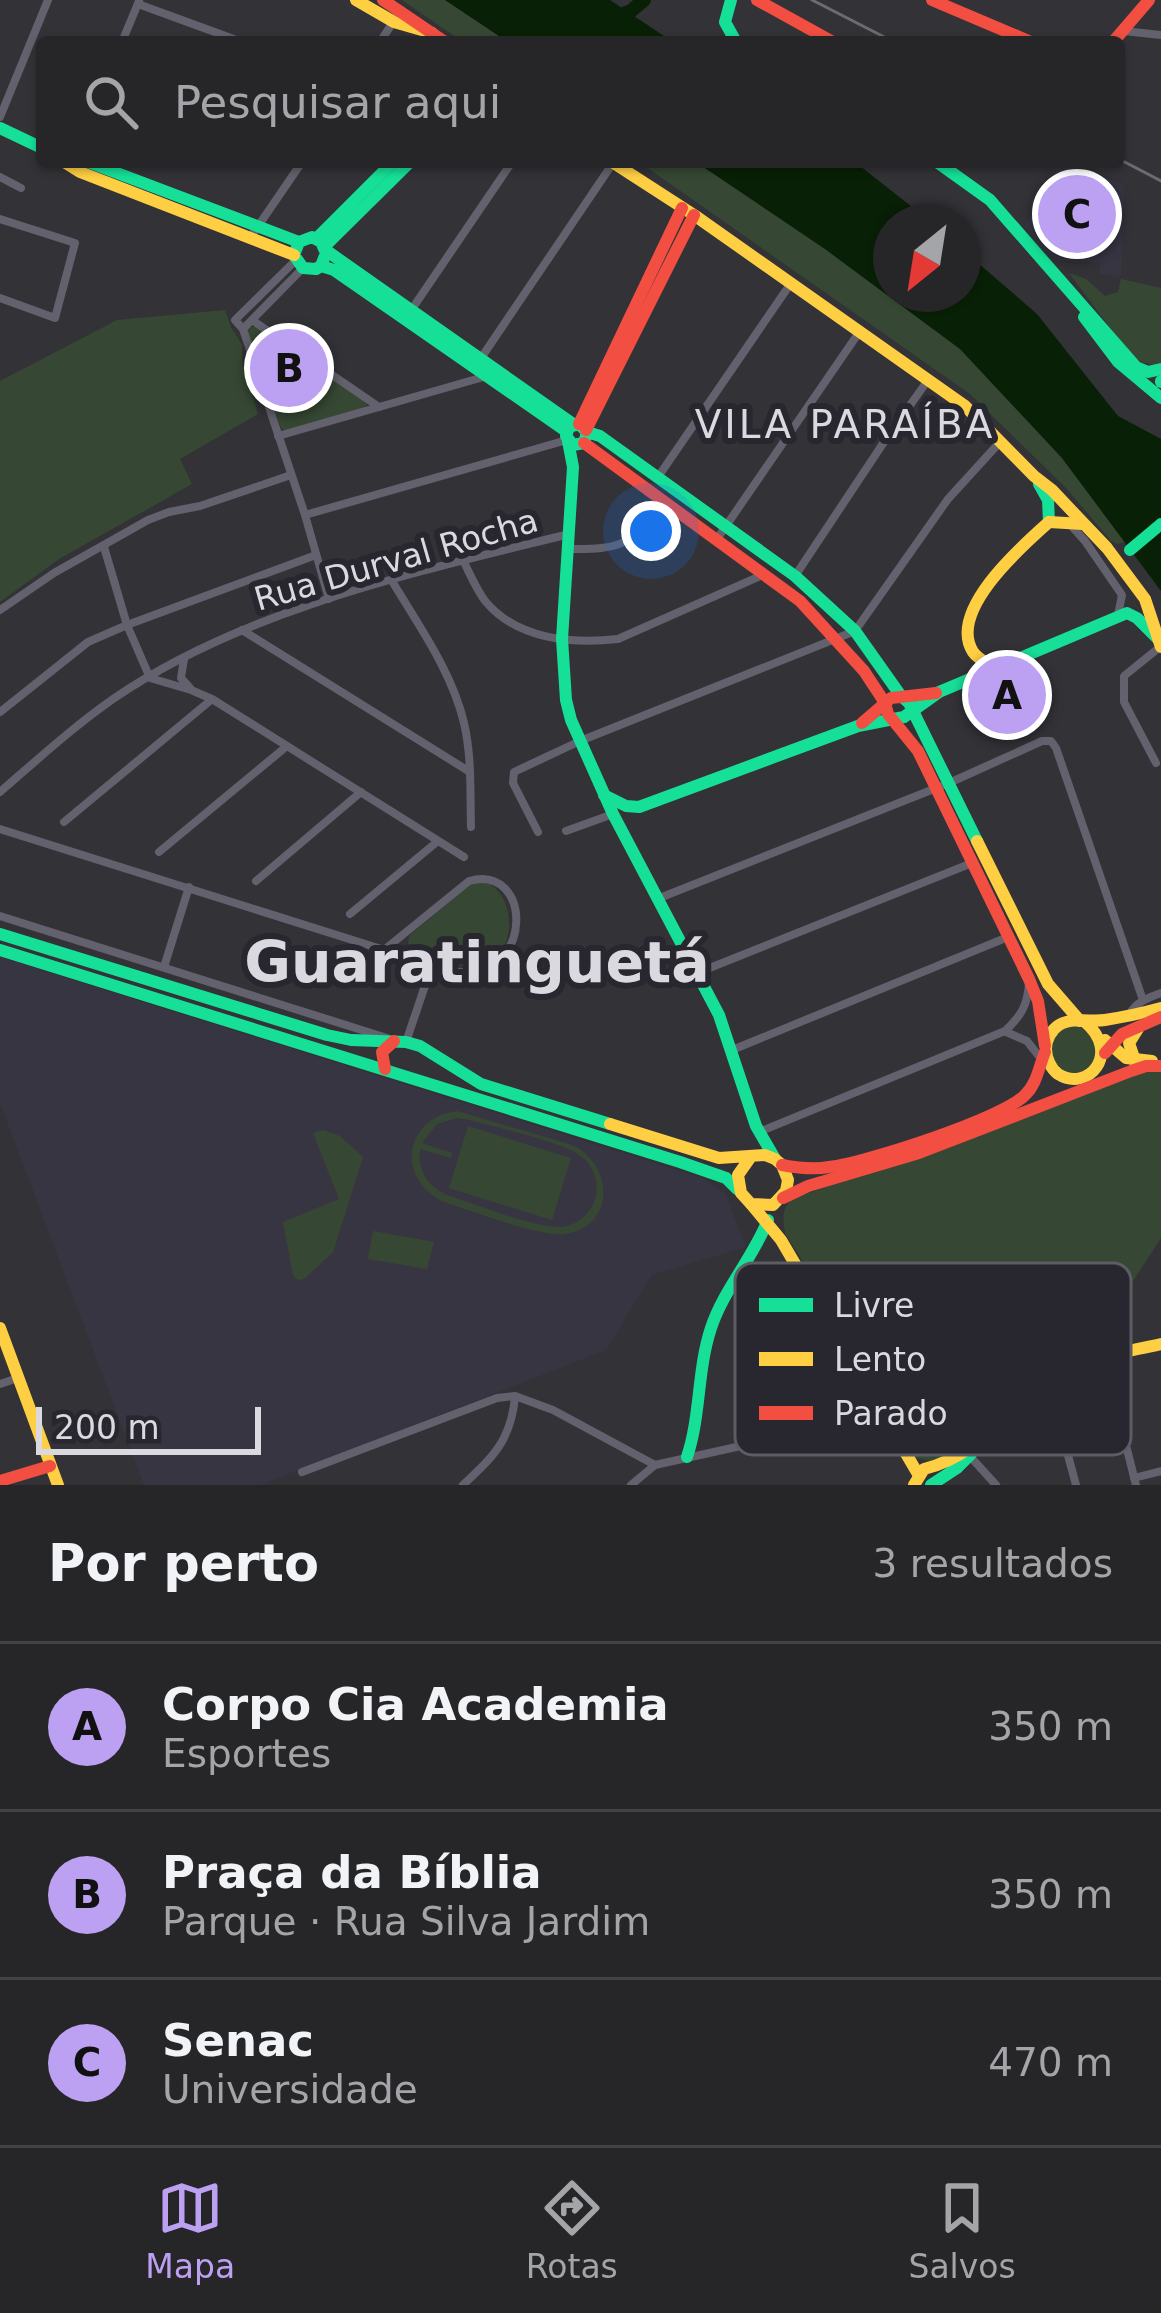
<!DOCTYPE html>
<html lang="pt">
<meta charset="utf-8">
<style>
:root{--surface:#262629;--page:#2e2e31;--text:#f1f3f6;--muted:#a4a5a8;--line:#424346;--accent:#bca0f2}
body{margin:0;font-family:"DejaVu Sans",sans-serif;background:var(--page);color:var(--text)}
.compass{position:absolute;left:873px;top:204px;width:108px;height:108px;border-radius:50%;background:var(--surface);box-shadow:0 3px 9px #0004;rotate:210deg}
.scale{position:absolute;left:36px;bottom:30px;width:225px;box-sizing:border-box;padding-left:12px;border:6px solid #dad9df;border-top:0;font-size:33px;line-height:42px;white-space:nowrap;color:#dad9df;-webkit-text-stroke:9px #28262f;paint-order:stroke}
.you{position:absolute;left:651px;top:531px;width:42px;height:42px;margin:-30px;border:9px solid #fff;border-radius:50%;background:#1a73e8;box-shadow:0 0 0 18px #1a73e833}
.badge{display:grid;place-items:center;width:78px;height:78px;border-radius:50%;background:var(--accent);color:#111;font-size:39px;font-weight:700}
.pin{position:absolute;translate:-50% -50%;border:6px solid #fff;box-shadow:0 3px 12px #0006}
.list{margin:0;padding:0;list-style:none}
h2{display:flex;justify-content:space-between;align-items:center;height:156px;margin:0;padding:0 48px;font-size:51px}
h2 small{font-size:39px;font-weight:400;color:var(--muted)}
.list li{display:grid;grid-template-columns:78px 1fr auto;gap:36px;align-items:center;box-sizing:border-box;height:168px;padding:0 48px;border-top:3px solid var(--line)}
.list b{display:block;font-size:45px;white-space:nowrap}
.list p{margin:0;font-size:39px;white-space:nowrap;color:var(--muted)}
.list em{font-size:39px;font-style:normal;color:var(--muted)}
.icon{flex:none;width:66px;height:66px;fill:none;stroke:currentColor;stroke-width:2;stroke-linecap:round;stroke-linejoin:round}
.map{position:relative;flex:none;width:1161px;height:1485px;overflow:hidden}
.search{position:absolute;background:var(--surface);box-shadow:0 3px 9px #0004;left:36px;right:36px;top:36px;height:132px;display:flex;align-items:center;gap:30px;box-sizing:border-box;padding:0 42px;border-radius:12px;color:var(--muted);font-size:45px}
.sheet{height:660px;background:var(--surface)}
nav{display:flex;justify-content:space-around;align-items:center;box-sizing:border-box;height:168px;border-top:3px solid var(--line);background:var(--surface);font-size:33px;color:var(--muted)}
nav a{display:grid;justify-items:center;gap:6px}
nav .on{color:var(--accent)}
.map>svg:first-child{display:block}
.built{fill:#383543}
.green{fill:#364833;fill-rule:evenodd}
.water{fill:#082006}
.lines{fill:none;stroke-linecap:round;stroke-linejoin:round}
.river{stroke:#082006;stroke-width:14}
.street{stroke:#63616d;stroke-width:8}
.fast{stroke:#16e098;stroke-width:12}
.slow{stroke:#ffcf43;stroke-width:12}
.jam{stroke:#f24e42;stroke-width:12}
.rail{stroke:#6c6a72;stroke-width:3}
.labels{text-anchor:middle;stroke-width:12;stroke-linejoin:round;paint-order:stroke}
.street-label{font-size:33px;fill:#dad9df;stroke:#28262f}
.quarter-label{font-size:39px;letter-spacing:3px;fill:#dad9df;stroke:#28262f}
.town-label{font-size:57px;font-weight:bold;fill:#dad9df;stroke:#28262f}
.key{fill:#28262f;stroke:#5d5c64;stroke-width:3}
.key-label{font-size:33px;fill:#dad9df}
</style>
<div class="map">
<svg width="1161" height="1485" viewBox="0 0 1161 1485">
<rect width="100%" height="100%" fill="#333237"/>
<g class="built">
<polygon points="1060,163 1124,185 1121,276 1100,274 1100,263 1060,261 1043,250 1025,226"/>
<polygon points="0,957 702,1178 725,1193 746,1247 652,1275 606,1350 260,1485 144,1485 0,1103"/>
</g>
<g class="green">
<polygon points="402,0 445,0 508,42 463,42"/>
<polygon points="639,162 696,162 825,249 960,349 1062,458 1125,542 1117,544 1111,541 1066,488 970,394"/>
<polygon points="1069,273 1086,279 1105,296 1118,292 1121,279 1161,288 1161,362 1157,366 1134,360"/>
<polygon points="225,310 231,327 242,345 242,362 258,414 180,459 192,484 59,559 0,602 0,381 117,320"/>
<polygon points="251,327 258,327 366,400 367,405 363,408 285,430 281,428 248,337 247,331"/>
<path d="M 482,880 C 521,894 518,964 473,967 C 463,967 453,963 444,960 C 430,957 418,955 408,945 L 409,936 L 472,883 Z"/>
<circle cx="1074" cy="1050" r="24"/>
<path d="M 1151,1069 L 1161,1070 L 1161,1238 L 1092,1344 L 1096,1352 L 1032,1379 L 960,1454 L 941,1463 L 914,1458 L 844,1330 L 785,1233 C 783,1220 781,1209 792,1199 Z"/>
<path d="M 457,1111 L 572,1145 C 615,1165 615,1228 564,1234 C 540,1237 470,1210 444,1202 C 395,1179 404,1118 457,1111 ZM 457,1118 L 470,1120 C 498,1128 555,1140 578,1154 C 592,1163 599,1179 596,1195 C 593,1214 575,1228 556,1227 C 530,1226 475,1204 447,1195 C 427,1186 418,1171 420,1149 L 451,1158 L 452,1153 L 422,1143 L 437,1124 Z"/>
<polygon points="468,1126 571,1158 552,1220 449,1188"/>
<polygon points="323,1130 340,1136 363,1157 333,1252 304,1279 298,1280 293,1275 283,1222 339,1199 313,1133"/>
<polygon points="373,1231 434,1242 427,1269 368,1259"/>
</g>
<g class="water">
<polygon points="445,0 610,0 673,42 508,42"/>
<polygon points="696,162 855,162 931,222 891,222 891,294 963,294 963,250 1037,314 1118,416 1161,439 1161,591 1062,458 960,349 825,249"/>
</g>
<g class="lines">
<polyline class="river" points="613,18 631,11 644,0"/>
<g class="street">
<polyline points="138,4 242,42"/>
<polyline points="1124,31 1161,35"/>
<polyline points="122,42 139,1"/>
<polyline points="380,42 401,10"/>
<polyline points="0,117 48,0"/>
<polyline points="0,177 21,188"/>
<polyline points="0,219 75,243 55,318 0,298"/>
<polyline points="250,238 302,162"/>
<polyline points="296,260 235,320 243,329 305,515 329,599"/>
<polyline points="412,309 512,162"/>
<polyline points="252,320 379,407"/>
<polyline points="243,329 303,268"/>
<polyline points="475,367 613,163"/>
<polyline points="278,436 487,376 494,366"/>
<polyline points="658,477 791,283"/>
<polyline points="305,515 567,440"/>
<polyline points="1068,522 1085,541 1122,595 1118,615"/>
<polyline points="717,539 860,331"/>
<polyline points="104,547 127,625 150,678 191,690 212,699 464,857"/>
<path d="M 568,549 C 622,550 632,544 667,503"/>
<path d="M 463,560 C 470,574 477,591 486,602 C 518,640 573,644 618,639 L 765,574"/>
<polyline points="795,576 886,439 928,380"/>
<path d="M 392,581 C 419,626 452,672 464,723 C 472,757 470,793 471,827"/>
<polyline points="0,610 54,573 148,520 169,512 200,506 291,475"/>
<polyline points="242,630 470,772"/>
<polyline points="184,659 181,678 190,688"/>
<polyline points="0,712 88,642 127,625 316,555"/>
<polyline points="1156,763 1124,702 1124,676 1161,646"/>
<path d="M 0,792 C 37,760 73,727 113,699 C 244,609 417,572 569,534"/>
<polyline points="64,822 211,700"/>
<path d="M 0,829 L 432,965 C 441,967 451,971 460,972 C 535,977 532,863 469,881 L 384,950"/>
<polyline points="566,831 613,814"/>
<polyline points="538,832 513,783 514,772 580,741 855,631 948,499 1000,442"/>
<polyline points="159,852 287,746"/>
<polyline points="256,881 361,792"/>
<polyline points="657,899 949,783 1042,741 1051,741 1056,748 1143,1000"/>
<polyline points="350,914 438,841"/>
<polyline points="0,916 387,1038"/>
<polyline points="164,967 189,887"/>
<polyline points="697,973 972,863"/>
<path d="M 1129,1015 C 1136,1002 1147,998 1161,993"/>
<polyline points="1006,1032 1027,1041 1042,1060"/>
<polyline points="406,1042 432,965"/>
<polyline points="732,1050 1008,937"/>
<path d="M 759,1132 L 1005,1031 C 1021,1016 1028,1005 1029,982"/>
<polyline points="1104,1358 1136,1485"/>
<polyline points="0,1384 18,1378"/>
<polyline points="1059,1422 1076,1485"/>
<polyline points="967,1453 996,1485"/>
<polyline points="302,1472 497,1398 515,1396 553,1410 655,1465"/>
<polyline points="1134,1478 1161,1471"/>
<path d="M 463,1485 C 494,1456 511,1440 515,1397"/>
<polyline points="631,1485 655,1465 863,1419"/>
</g>
<g class="fast">
<polyline points="731,0 725,22 736,42"/>
<polyline points="0,128 42,148"/>
<polyline points="88,162 299,242"/>
<polyline points="937,162 990,200 1136,367 1148,372 1161,369"/>
<polyline points="317,238 393,162"/>
<polyline points="325,246 410,162"/>
<polyline points="327,251 573,424"/>
<polyline points="321,266 326,253 321,242 312,237 299,242 294,255 303,268 316,269 321,266 334,270 566,431"/>
<polyline points="1084,317 1118,362 1161,398"/>
<polyline points="1161,381 1161,382"/>
<polyline points="587,432 584,443 573,445 566,436 569,427 579,424 587,432 600,436 795,576 855,631 901,696 909,703 977,841"/>
<polyline points="568,441 573,467 562,639 566,700 571,720 613,814 719,1015 756,1126 774,1157"/>
<polyline points="1039,484 1048,500 1049,522"/>
<polyline points="1130,550 1161,524"/>
<polyline points="604,795 626,806 639,807 858,726 904,717 939,692 1127,613 1137,618 1157,638"/>
<polyline points="0,934 327,1035 351,1040 406,1042 420,1046 481,1084 610,1124"/>
<polyline points="0,950 680,1162 726,1178 737,1189"/>
<path d="M 687,1457 C 701,1415 697,1370 711,1328 C 724,1289 753,1258 768,1220"/>
<polyline points="931,1485 957,1468 971,1454"/>
</g>
<g class="slow">
<polyline points="356,0 394,22 432,33"/>
<polyline points="64,162 80,172 294,255"/>
<polyline points="612,162 694,215 965,406 1034,476 1052,490 1107,548 1145,599 1161,647"/>
<polyline points="1049,522 1083,524"/>
<path d="M 995,669 C 988,664 978,659 973,652 C 947,611 1022,546 1049,522"/>
<polyline points="977,841 1048,984 1080,1021"/>
<path d="M 1085,1022 C 1122,1053 1088,1093 1058,1074 C 1051,1069 1046,1058 1046,1049 C 1046,1040 1051,1030 1059,1025 C 1072,1017 1091,1022 1105,1020 C 1124,1017 1143,1013 1161,1008"/>
<polyline points="1105,1040 1126,1058 1152,1061"/>
<polyline points="1135,1061 1129,1043 1139,1027"/>
<polyline points="610,1124 719,1158 765,1155 775,1159 782,1165 788,1180 786,1191 773,1205 751,1204 741,1193 738,1175 750,1158"/>
<polyline points="751,1204 781,1240 918,1474"/>
<polyline points="0,1328 58,1485"/>
<path d="M 914,1485 L 924,1469 C 980,1455 1001,1414 1045,1382 C 1078,1358 1122,1353 1161,1344"/>
</g>
<g class="jam">
<polyline points="383,0 445,42"/>
<polyline points="757,0 833,42"/>
<polyline points="932,0 1031,42"/>
<polyline points="1113,42 1149,0"/>
<polyline points="579,424 682,208"/>
<polyline points="586,430 694,215"/>
<polyline points="584,443 800,601 864,671 885,703 888,714 918,751 1029,979 1038,1001 1045,1046"/>
<polyline points="862,723 891,698 936,693"/>
<polyline points="1105,1053 1122,1034 1161,1017"/>
<polyline points="385,1069 382,1052 394,1041"/>
<path d="M 782,1165 C 798,1168 813,1170 829,1167 C 865,1163 1003,1118 1025,1095 C 1037,1084 1039,1066 1045,1052"/>
<polyline points="783,1198 808,1186 919,1153 1131,1071 1146,1066 1161,1066"/>
<polyline points="0,1481 50,1466"/>
</g>
<g class="rail">
<polyline points="812,0 894,42"/>
<polyline points="1119,159 1161,181"/>
</g>
</g>
<g class="labels">
<g class="street-label">
<text transform="translate(396 559) rotate(-16)" y="12">Rua Durval Rocha</text>
</g>
<g class="quarter-label">
<text x="845" y="438">VILA PARAÍBA</text>
</g>
<g class="town-label">
<text x="477" y="982">Guaratinguetá</text>
</g>
</g>
<rect x="735" y="1263" width="396" height="192" rx="18" class="key"/>
<rect x="759" y="1298" width="54" height="14" fill="#16e098"/>
<rect x="759" y="1352" width="54" height="14" fill="#ffcf43"/>
<rect x="759" y="1406" width="54" height="14" fill="#f24e42"/>
<g class="key-label">
<text x="834" y="1317">Livre</text>
<text x="834" y="1371">Lento</text>
<text x="834" y="1425">Parado</text>
</g>
</svg>
<svg class="compass" viewBox="-18 -18 36 36"><path d="M0-13l5 13h-10z" fill="#e53935"/><path d="M0 13l5-13h-10z" fill="#a4a5a8"/></svg>
<div class="scale">200 m</div>
<div class="you"></div>
<div class="pin badge" style="left:1007px;top:695px">A</div>
<div class="pin badge" style="left:289px;top:368px">B</div>
<div class="pin badge" style="left:1077px;top:214px">C</div>
<div class="search"><svg class="icon" aria-label="search" viewBox="0 0 24 24"><circle cx="10" cy="10" r="6"/><path d="M15 15l6 6"/></svg>Pesquisar aqui</div>
</div>
<section class="sheet">
<h2>Por perto<small>3 resultados</small></h2>
<ul class="list">
<li><span class="badge">A</span><div><b>Corpo Cia Academia</b><p>Esportes</p></div><em>350 m</em></li>
<li><span class="badge">B</span><div><b>Praça da Bíblia</b><p>Parque · Rua Silva Jardim</p></div><em>350 m</em></li>
<li><span class="badge">C</span><div><b>Senac</b><p>Universidade</p></div><em>470 m</em></li>
</ul>
</section>
<nav>
<a class="on"><svg class="icon" aria-label="map" viewBox="0 0 24 24"><path d="M3 6l6-2 6 2 6-2v14l-6 2-6-2-6 2zM9 4v14M15 6v14"/></svg>Mapa</a>
<a><svg class="icon" aria-label="directions" viewBox="0 0 24 24"><path d="M12 3l9 9-9 9-9-9zM9 14v-3h6M13 9l2 2-2 2"/></svg>Rotas</a>
<a><svg class="icon" aria-label="saved" viewBox="0 0 24 24"><path d="M7 4h10v16l-5-4-5 4z"/></svg>Salvos</a>
</nav>
